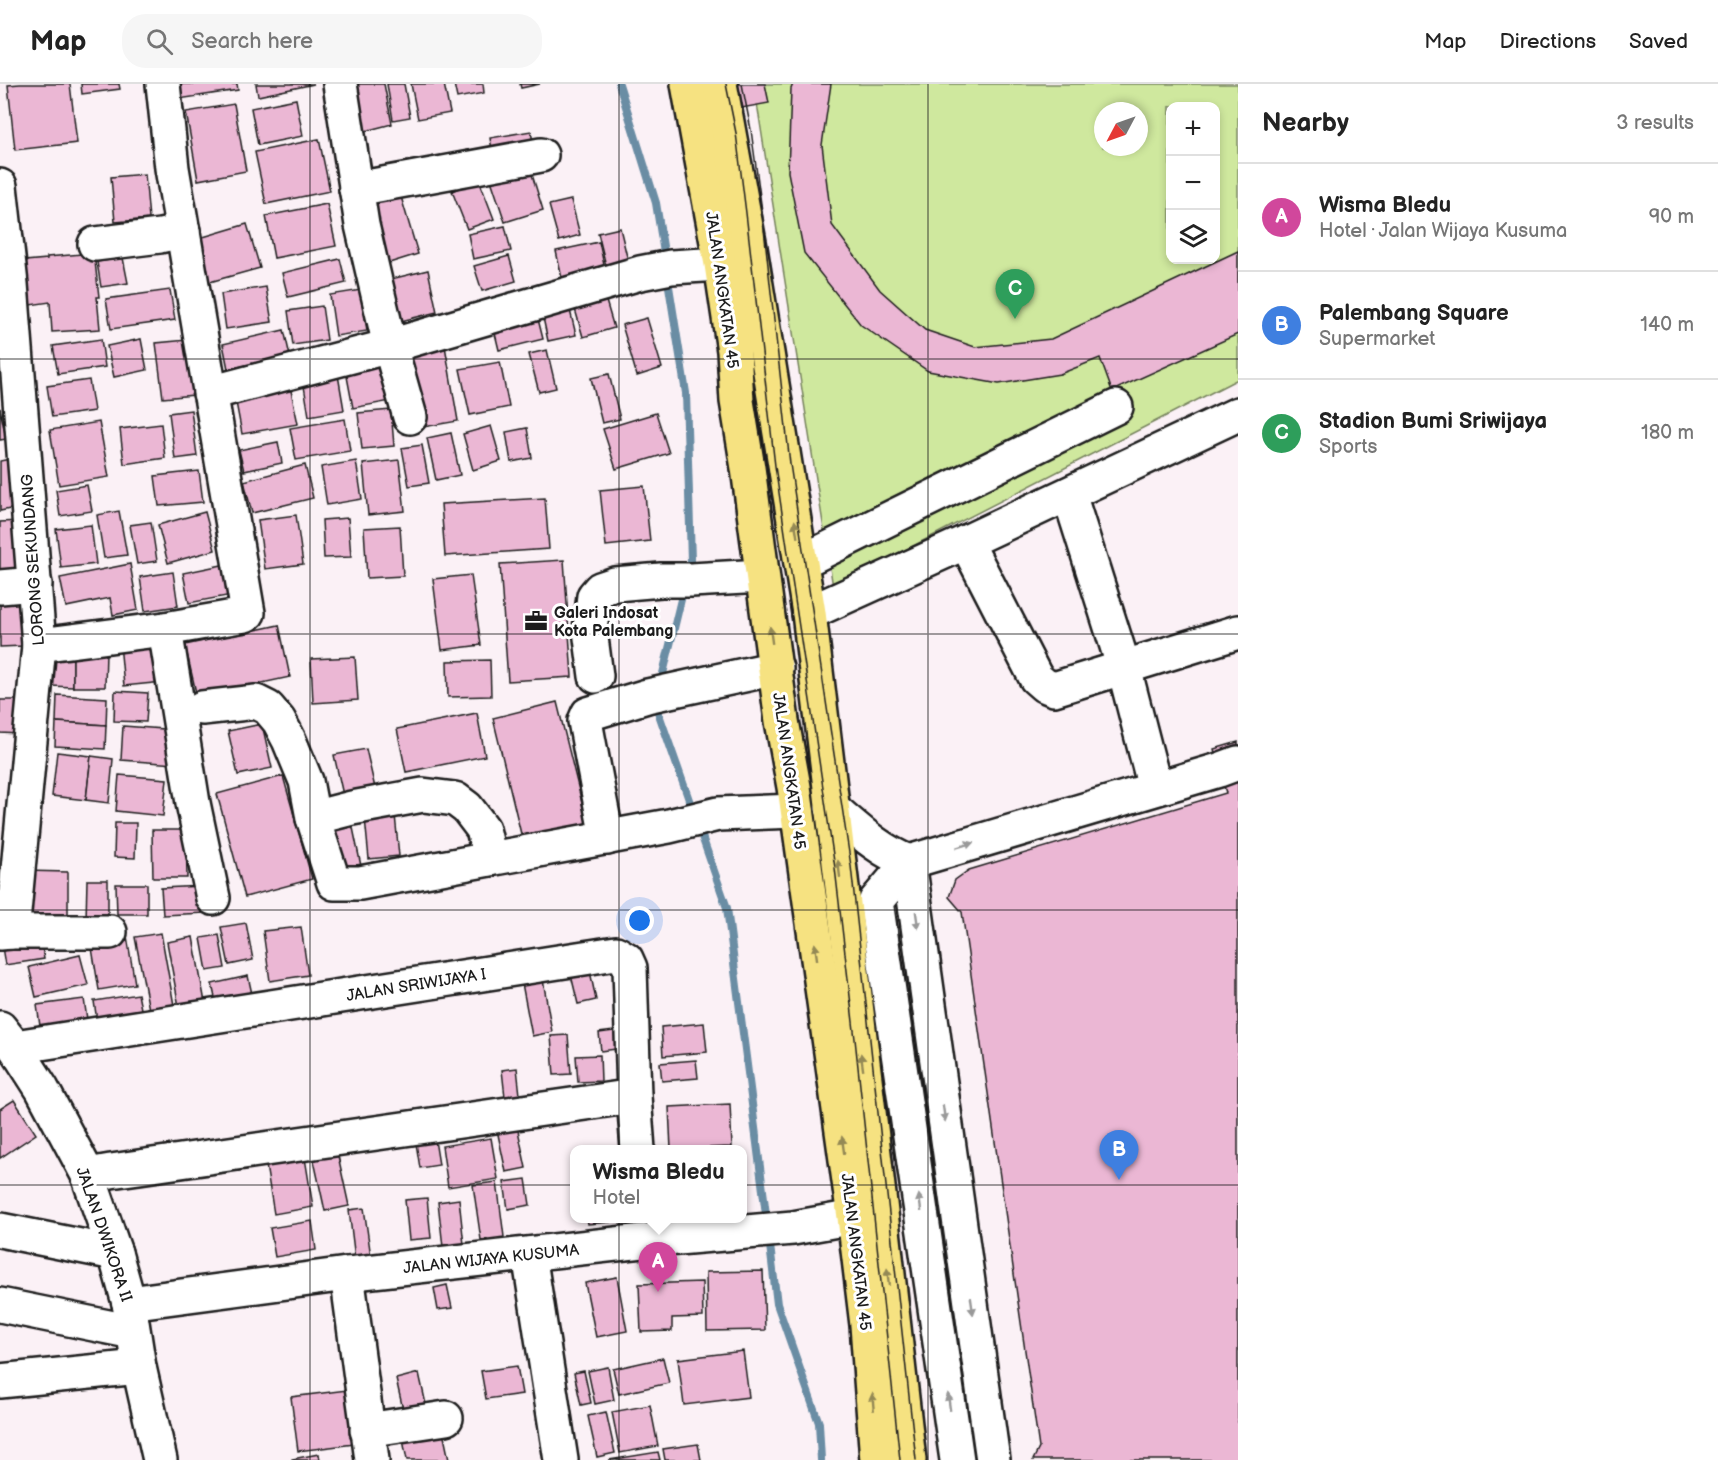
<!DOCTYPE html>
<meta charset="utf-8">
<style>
:root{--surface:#fff;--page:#f6f6f6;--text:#222;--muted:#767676;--line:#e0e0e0;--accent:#1c1c1c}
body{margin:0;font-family:"Balsamiq Sans",sans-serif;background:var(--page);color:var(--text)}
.controls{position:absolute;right:18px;top:18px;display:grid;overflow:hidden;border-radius:12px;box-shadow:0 3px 9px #0003}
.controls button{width:54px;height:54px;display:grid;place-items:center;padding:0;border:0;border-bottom:2px solid var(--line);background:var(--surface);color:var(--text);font:30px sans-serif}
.compass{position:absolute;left:1094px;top:18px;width:54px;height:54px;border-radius:50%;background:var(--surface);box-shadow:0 3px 9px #0003;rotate:229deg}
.you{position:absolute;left:640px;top:837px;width:21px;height:21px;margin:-15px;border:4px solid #fff;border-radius:50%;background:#1a73e8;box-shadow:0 0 0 9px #1a73e833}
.badge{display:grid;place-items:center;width:39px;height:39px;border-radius:50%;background:var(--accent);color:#fff;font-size:20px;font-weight:700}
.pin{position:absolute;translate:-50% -50px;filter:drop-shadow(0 2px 3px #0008)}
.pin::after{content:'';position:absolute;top:32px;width:21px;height:18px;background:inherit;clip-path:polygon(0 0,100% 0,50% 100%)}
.popup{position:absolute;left:570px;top:1061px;width:177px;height:78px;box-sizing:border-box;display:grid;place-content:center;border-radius:12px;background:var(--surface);filter:drop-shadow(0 2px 4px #0005);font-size:20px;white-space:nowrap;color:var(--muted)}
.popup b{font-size:22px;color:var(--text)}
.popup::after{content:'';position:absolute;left:50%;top:100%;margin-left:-12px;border:12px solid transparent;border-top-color:var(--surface)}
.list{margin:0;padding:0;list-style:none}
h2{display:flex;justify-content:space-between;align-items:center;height:78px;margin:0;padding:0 24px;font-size:26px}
h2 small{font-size:20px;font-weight:400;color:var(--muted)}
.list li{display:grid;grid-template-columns:39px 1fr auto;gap:18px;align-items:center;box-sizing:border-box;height:108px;padding:0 24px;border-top:2px solid var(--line)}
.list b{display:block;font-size:22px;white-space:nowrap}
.list p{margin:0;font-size:20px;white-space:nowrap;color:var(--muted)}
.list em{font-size:20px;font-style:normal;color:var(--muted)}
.icon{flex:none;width:33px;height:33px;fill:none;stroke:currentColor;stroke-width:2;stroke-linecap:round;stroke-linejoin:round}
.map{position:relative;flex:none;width:1238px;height:1376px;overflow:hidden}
header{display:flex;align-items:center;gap:36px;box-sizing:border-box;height:84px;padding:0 30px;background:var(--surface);border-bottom:2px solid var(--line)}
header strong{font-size:28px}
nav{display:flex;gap:33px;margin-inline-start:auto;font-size:21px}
.search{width:420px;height:54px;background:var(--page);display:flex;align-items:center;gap:15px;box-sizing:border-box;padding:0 21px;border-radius:24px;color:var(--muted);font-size:22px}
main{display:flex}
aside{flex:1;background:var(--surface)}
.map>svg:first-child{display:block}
.green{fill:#cfe89e;stroke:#76825d;stroke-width:1.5;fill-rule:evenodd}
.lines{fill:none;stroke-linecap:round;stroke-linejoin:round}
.stream{stroke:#6a8da4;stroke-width:8}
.building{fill:#ebb7d4;stroke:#1c1c1c;stroke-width:1.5}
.minor-casing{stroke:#1c1c1c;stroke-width:38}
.major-casing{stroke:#1c1c1c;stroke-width:38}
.minor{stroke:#fff;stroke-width:33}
.major{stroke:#f6e281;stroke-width:33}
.tram{stroke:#1c1c1c;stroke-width:1.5}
.oneway{fill:#948954}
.oneway2{fill:#999}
.grid{fill:none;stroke:#1c1c1c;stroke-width:1.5;stroke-opacity:0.55}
.labels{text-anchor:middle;stroke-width:6;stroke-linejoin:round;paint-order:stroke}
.street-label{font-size:16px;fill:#1c1c1c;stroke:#fff}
.poi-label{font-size:16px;font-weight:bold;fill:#1c1c1c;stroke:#fff;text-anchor:start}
</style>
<header>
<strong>Map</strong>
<div class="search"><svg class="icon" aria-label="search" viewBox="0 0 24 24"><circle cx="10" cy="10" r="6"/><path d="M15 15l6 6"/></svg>Search here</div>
<nav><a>Map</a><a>Directions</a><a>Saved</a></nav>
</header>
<main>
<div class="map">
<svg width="1238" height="1376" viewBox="0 0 1238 1376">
<rect width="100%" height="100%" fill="#fbf1f6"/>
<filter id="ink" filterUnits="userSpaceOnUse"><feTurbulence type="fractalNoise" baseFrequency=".0167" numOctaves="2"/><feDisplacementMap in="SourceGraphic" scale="12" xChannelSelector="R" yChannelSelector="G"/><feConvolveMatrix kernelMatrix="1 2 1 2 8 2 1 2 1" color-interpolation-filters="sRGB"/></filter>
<g filter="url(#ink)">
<path class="green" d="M 754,0 L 1238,0 L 1238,295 L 833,503 ZM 1170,22 L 1216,22 L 1216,176 L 1170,176 ZM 1103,27 L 1139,27 L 1139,63 L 1103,63 Z"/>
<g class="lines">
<g class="stream">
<polyline points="619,0 656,119 665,175"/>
<polyline points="667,190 686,309 691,477 688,488"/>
<polyline points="660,602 684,503"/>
<polyline points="655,619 694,730"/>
<polyline points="699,744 727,824 767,1138"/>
<polyline points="769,1153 777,1220 819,1339 821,1376"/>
</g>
</g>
<g class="building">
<polygon points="20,0 70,0 77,59 15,66 8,1"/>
<polygon points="81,0 119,0 120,5 82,10"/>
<polygon points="177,0 237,0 238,6 179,15"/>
<polygon points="256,0 314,0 258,12"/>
<polygon points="354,0 384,0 392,40 365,47"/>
<polygon points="387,0 404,0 410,33 393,36"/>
<polygon points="411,0 444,0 450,29 418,35"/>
<polygon points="454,0 483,0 484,9 457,14"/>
<polygon points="520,0 540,0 521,4"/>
<polygon points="703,0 765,0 769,19 709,30"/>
<polygon points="793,0 831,0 822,61 832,141 880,206 925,246 975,263 1051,255 1238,167 1238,250 1112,307 1100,274 1060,290 999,300 928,287 861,241 804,169 788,88 791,5"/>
<polygon points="296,15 303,52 258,61 251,24"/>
<polygon points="234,20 246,87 198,96 186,28"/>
<polygon points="531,47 535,70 494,77 490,54"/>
<polygon points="319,55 330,107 266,120 255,68"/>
<polygon points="530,84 543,126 505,138 491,96"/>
<polygon points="145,90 149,135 115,138 111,93"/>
<polygon points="479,96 494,135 467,145 452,107"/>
<polygon points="399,106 418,170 386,180 366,115"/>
<polygon points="571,116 580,151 559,157 549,121"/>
<polygon points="327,120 336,162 274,174 266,132"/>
<polygon points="247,140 260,184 206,199 193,156"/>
<polygon points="505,142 511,167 473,175 468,150"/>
<polygon points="620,144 628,177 606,182 598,149"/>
<polygon points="599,158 606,190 563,199 556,167"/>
<polygon points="94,169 99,213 97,213 100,245 52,248 50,218 30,221 25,177 47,175 47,173"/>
<polygon points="509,172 516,197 482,207 474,182"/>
<polygon points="123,174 128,199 101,203 97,178"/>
<polygon points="340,175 346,199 288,213 282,189"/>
<polygon points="428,186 437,228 393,239 383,197"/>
<polygon points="266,203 272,238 226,245 221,210"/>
<polygon points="170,206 175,236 111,245 106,215"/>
<polygon points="361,206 367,247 336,252 330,211"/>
<polygon points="604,210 614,244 583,253 573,218"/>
<polygon points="568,218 576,251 548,257 541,224"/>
<polygon points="322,222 327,256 293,261 288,227"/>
<polygon points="536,227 543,255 499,266 492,237"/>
<polygon points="647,234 662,284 637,292 622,241"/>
<polygon points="284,246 290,272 228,285 223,260"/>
<polygon points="101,255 105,283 58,290 53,262"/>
<polygon points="141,255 147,286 114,293 107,262"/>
<polygon points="187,256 194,311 163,314 156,259"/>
<polygon points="445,262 458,337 418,344 404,270"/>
<polygon points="547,266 556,304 539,308 529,270"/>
<polygon points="383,275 391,317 353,324 345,282"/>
<polygon points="500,278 509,323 470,331 460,285"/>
<polygon points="337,285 344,326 309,332 302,290"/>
<polygon points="609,290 620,335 602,339 591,294"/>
<polygon points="89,296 94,327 52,333 47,302"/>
<polygon points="290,302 298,340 242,350 235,313"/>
<polygon points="0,324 6,355 0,356"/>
<polygon points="191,326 197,372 175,375 169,329"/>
<polygon points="391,326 394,362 362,365 358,329"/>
<polygon points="656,329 669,369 616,385 603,345"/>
<polygon points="345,335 350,367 296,376 290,344"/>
<polygon points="99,338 109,393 59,401 50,346"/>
<polygon points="161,340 165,374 124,380 120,345"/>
<polygon points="491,342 501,377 473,386 463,350"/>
<polygon points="527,344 532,374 511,378 506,348"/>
<polygon points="451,349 460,391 436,396 427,354"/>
<polygon points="278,358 282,379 244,387 239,366"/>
<polygon points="422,361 429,399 409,402 402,364"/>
<polygon points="10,375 20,423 0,427 0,377"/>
<polygon points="399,376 405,427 368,431 363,380"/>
<polygon points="356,377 362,415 327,421 321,383"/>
<polygon points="305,381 313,414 252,429 244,397"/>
<polygon points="199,387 203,418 159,422 155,392"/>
<polygon points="87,401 92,427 60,432 56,406"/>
<polygon points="644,402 650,457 606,462 600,406"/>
<polygon points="545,414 549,465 445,472 441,420"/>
<polygon points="119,427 127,471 104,474 97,431"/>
<polygon points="205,428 215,466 168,479 158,441"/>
<polygon points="296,431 303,480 265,485 258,436"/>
<polygon points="348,434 351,473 324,474 322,436"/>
<polygon points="21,437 24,489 0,491 0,438"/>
<polygon points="151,438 157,477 137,480 130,441"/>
<polygon points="91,441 96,480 61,484 56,445"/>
<polygon points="400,442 403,492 367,494 364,444"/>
<polygon points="564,476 572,593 508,597 500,480"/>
<polygon points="130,480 138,526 113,531 110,514 66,523 60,494"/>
<polygon points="227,480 232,511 189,519 183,489"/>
<polygon points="173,488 178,522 145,527 140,493"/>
<polygon points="471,491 481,561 442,566 433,495"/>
<polygon points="19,515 23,562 0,563 0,517"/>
<polygon points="279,541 290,593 197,613 185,561"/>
<polygon points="160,557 163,598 124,602 120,560"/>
<polygon points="51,568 73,568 73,603 51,602"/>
<polygon points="73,568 106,568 105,603 73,603"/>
<polygon points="355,573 358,616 313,619 311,575"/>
<polygon points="490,576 491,612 448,613 447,577"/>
<polygon points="115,607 148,609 146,638 114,637"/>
<polygon points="57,611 107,614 106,641 56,638"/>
<polygon points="0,616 23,616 21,650 0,649"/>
<polygon points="557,618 587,739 522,754 493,634"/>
<polygon points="477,629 485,672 406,688 397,645"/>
<polygon points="56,638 106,641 105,665 55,662"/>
<polygon points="262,640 272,684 238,691 228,647"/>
<polygon points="123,642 177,646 175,680 121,676"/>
<polygon points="1238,658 1238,1376 1033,1376 1039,1364 962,828 949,813 955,796 969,786 1226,709 1214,665"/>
<polygon points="366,665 375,704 343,711 334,671"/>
<polygon points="57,668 91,672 86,716 52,712"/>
<polygon points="91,672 113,675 109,719 86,716"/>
<polygon points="119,691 167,695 163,732 116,727"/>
<polygon points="283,692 312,795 245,813 217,710"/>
<polygon points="395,731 399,772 369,775 365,734"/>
<polygon points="115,739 136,739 135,774 114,773"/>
<polygon points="352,739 361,782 340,786 332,743"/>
<polygon points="152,746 186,746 187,794 153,794"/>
<polygon points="25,787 68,788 68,840 25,840"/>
<polygon points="87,796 108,796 108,838 86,837"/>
<polygon points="116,800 147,800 147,830 117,830"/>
<polygon points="203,802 205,829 163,831 161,804"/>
<polygon points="246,839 253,876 229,881 221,843"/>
<polygon points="301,843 308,891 270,897 263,847"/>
<polygon points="161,849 175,927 150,931 135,853"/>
<polygon points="219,851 225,884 207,887 201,854"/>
<polygon points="127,852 135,900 99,906 91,858"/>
<polygon points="193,853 206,924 180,928 167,858"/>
<polygon points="41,857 44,875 5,881 2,863"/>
<polygon points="80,871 88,901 36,913 29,883"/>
<polygon points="590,887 596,916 578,920 571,891"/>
<polygon points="542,890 552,948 532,952 521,894"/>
<polygon points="248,892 252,910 216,918 212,900"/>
<polygon points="138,910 143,935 98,943 94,917"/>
<polygon points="84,915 88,942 41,949 37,921"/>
<polygon points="704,939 707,968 663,972 661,943"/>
<polygon points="629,945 631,963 601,967 599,949"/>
<polygon points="568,951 571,990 554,991 551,952"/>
<polygon points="600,971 601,997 578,998 576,972"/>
<polygon points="696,976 698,994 662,997 660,979"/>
<polygon points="517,984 520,1011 505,1013 502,986"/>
<polygon points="14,1016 36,1050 0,1074 0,1025"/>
<polygon points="730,1020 732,1063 671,1065 669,1023"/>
<polygon points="516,1037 526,1084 506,1088 496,1041"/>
<polygon points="434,1050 439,1081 420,1084 415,1053"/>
<polygon points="491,1054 498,1095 448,1103 442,1062"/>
<polygon points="337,1067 349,1122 325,1127 313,1072"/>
<polygon points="305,1074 313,1123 274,1130 266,1081"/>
<polygon points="526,1095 530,1121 508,1125 504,1098"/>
<polygon points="497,1098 504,1153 481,1156 473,1101"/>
<polygon points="427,1114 431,1154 409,1156 405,1116"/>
<polygon points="459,1115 465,1170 444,1172 438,1118"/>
<polygon points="364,1124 371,1173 355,1175 349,1126"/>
<polygon points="587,1134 610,1134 610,1138 588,1140"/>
<polygon points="312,1137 316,1166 275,1173 270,1144"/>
<polygon points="763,1187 765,1246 707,1247 706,1188"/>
<polygon points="617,1193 627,1247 596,1253 585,1199"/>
<polygon points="702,1198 703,1233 672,1234 672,1247 641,1248 639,1200"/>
<polygon points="447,1201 452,1224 438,1226 434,1204"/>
<polygon points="743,1267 749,1313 684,1321 678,1275"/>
<polygon points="663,1274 669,1299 619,1310 613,1285"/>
<polygon points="517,1282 522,1310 486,1315 481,1287"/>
<polygon points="608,1283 614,1316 595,1320 588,1287"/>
<polygon points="584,1287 591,1319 581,1321 574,1289"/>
<polygon points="419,1289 427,1325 404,1330 396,1295"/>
<polygon points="355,1305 362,1359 298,1367 291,1313"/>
<polygon points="650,1321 658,1362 620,1369 612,1328"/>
<polygon points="606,1328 615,1369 597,1373 588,1332"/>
<polygon points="442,1343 449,1376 407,1376 402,1351"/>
<polygon points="698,1360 701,1376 665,1376 663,1365"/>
<polygon points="658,1368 660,1376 609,1376"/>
<polygon points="319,1370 320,1376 292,1376 292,1375"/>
</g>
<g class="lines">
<g class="minor-casing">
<g id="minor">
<polyline points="340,0 362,141 390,262 410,333"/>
<polyline points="0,102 11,200 39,561 13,839 11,848 0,849"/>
<polyline points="356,105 541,71"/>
<polyline points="95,160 160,152 183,147"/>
<polyline points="210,309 390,262 640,189 671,183 721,180"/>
<polyline points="1069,410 1124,584 1155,704"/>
<polyline points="966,458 1036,594 1044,601 1054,605 1238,548"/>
<polyline points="801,478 1116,323"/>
<polyline points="0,503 35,500"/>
<polyline points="809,529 966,458 1238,330"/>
<polyline points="165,545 193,719 213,814"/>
<polyline points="39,561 165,545 245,531 248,529 172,84 163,0"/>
<polyline points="596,592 590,546 594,512 600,505 615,500 661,496 691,496 762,492"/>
<polyline points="202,624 256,618 268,624 279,637 289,656 306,697 313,734 334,799 360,799 669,742 718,730 797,727"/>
<path d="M 832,724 C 857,745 878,766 909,778"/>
<polyline points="313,734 352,724 423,711 455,715 467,724 483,745 490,775"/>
<polyline points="607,754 585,637 588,630 647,612 776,584"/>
<polyline points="909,778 993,1376"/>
<polyline points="11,848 110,848"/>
<polyline points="0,944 15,963 42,1005 88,1091 115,1169 129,1219 139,1283 160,1376"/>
<polyline points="15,963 616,869 626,875 630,884 634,1012 638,1066"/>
<polyline points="88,1091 111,1087 634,1012"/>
<polyline points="0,1146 115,1169"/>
<polyline points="529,1170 561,1376"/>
<polyline points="347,1190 372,1376"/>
<polyline points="129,1219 347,1190 643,1157 793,1144 854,1133"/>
<polyline points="0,1221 133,1248"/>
<polyline points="0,1297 139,1283"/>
<polyline points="367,1346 446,1334"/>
<polyline points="957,1376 876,817 909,778 1219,686 1238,679"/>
</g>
</g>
<g class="major-casing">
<g id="major">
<polyline points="688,0 721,180 734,267 737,317 748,384 782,637 794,703 854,1133 867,1241 877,1376"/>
<polyline points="720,0 750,164 809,529 879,1111 909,1376"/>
</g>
</g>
<use href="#minor" class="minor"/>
<use href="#major" class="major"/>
<g class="tram">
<polyline points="726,0 736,49 746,129 775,382 835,784 855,955 900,1376"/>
<polyline points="742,0 751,46 762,127 790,380 851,782 916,1376"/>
</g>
</g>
<defs><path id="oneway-solid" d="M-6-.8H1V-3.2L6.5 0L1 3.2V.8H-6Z" transform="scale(1.5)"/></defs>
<g class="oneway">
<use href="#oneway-solid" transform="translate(796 445) rotate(-99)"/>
<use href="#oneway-solid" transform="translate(771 551) rotate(-98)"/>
<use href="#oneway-solid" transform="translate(839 785) rotate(-97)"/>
<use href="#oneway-solid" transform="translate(816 868) rotate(-98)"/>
<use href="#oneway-solid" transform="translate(862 978) rotate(-98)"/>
<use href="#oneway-solid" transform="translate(843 1061) rotate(-98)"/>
<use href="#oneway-solid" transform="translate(888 1193) rotate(-96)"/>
<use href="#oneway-solid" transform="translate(873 1318) rotate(-95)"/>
</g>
<g class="oneway2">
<use href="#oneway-solid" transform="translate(965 761) rotate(-17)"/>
<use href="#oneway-solid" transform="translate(917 836) rotate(82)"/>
<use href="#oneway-solid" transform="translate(944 1029) rotate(82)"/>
<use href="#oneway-solid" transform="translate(920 1119) rotate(-98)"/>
<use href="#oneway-solid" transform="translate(972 1222) rotate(82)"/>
<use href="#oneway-solid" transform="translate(949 1318) rotate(-98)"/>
</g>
</g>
<path class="grid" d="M 310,0 L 310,1376M 619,0 L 619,1376M 928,0 L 928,1376M 0,275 L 1238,275M 0,550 L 1238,550M 0,826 L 1238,826M 0,1101 L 1238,1101"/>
<defs>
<g id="office-bare" transform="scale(1.8)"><path d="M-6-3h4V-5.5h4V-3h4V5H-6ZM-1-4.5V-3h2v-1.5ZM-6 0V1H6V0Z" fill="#1c1c1c" stroke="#fff" stroke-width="2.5" paint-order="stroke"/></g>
</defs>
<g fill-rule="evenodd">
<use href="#office-bare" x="536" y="537"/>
</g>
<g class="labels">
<g class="street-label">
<text transform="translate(723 206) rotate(82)" y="6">JALAN ANGKATAN 45</text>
<text transform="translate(32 476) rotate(-94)" y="6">LORONG SEKUNDANG</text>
<text transform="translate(790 687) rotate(82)" y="6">JALAN ANGKATAN 45</text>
<text transform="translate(416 900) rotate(-9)" y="6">JALAN SRIWIJAYA I</text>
<text transform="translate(105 1150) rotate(71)" y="6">JALAN DWIKORA II</text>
<text transform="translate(857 1168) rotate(83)" y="6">JALAN ANGKATAN 45</text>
<text transform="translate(491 1174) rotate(-6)" y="6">JALAN WIJAYA KUSUMA</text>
</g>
<g class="poi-label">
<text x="554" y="534">Galeri Indosat<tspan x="554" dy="18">Kota Palembang</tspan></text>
</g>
</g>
</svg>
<div class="controls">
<button>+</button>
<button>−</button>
<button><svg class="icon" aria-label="layers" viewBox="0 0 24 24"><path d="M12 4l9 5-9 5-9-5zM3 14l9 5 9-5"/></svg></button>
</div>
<svg class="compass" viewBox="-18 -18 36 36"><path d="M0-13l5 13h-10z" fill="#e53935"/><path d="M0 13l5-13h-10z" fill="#767676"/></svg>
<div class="you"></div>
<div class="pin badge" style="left:658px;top:1208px;background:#d1479c">A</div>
<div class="popup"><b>Wisma Bledu</b>Hotel</div>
<div class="pin badge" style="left:1119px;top:1096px;background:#3f7fe0">B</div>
<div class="pin badge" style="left:1015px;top:235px;background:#2e9e5b">C</div>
</div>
<aside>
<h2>Nearby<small>3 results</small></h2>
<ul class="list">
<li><span class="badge" style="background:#d1479c">A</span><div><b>Wisma Bledu</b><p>Hotel · Jalan Wijaya Kusuma</p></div><em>90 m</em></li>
<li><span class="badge" style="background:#3f7fe0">B</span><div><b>Palembang Square</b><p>Supermarket</p></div><em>140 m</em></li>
<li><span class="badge" style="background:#2e9e5b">C</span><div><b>Stadion Bumi Sriwijaya</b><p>Sports</p></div><em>180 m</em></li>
</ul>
</aside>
</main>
